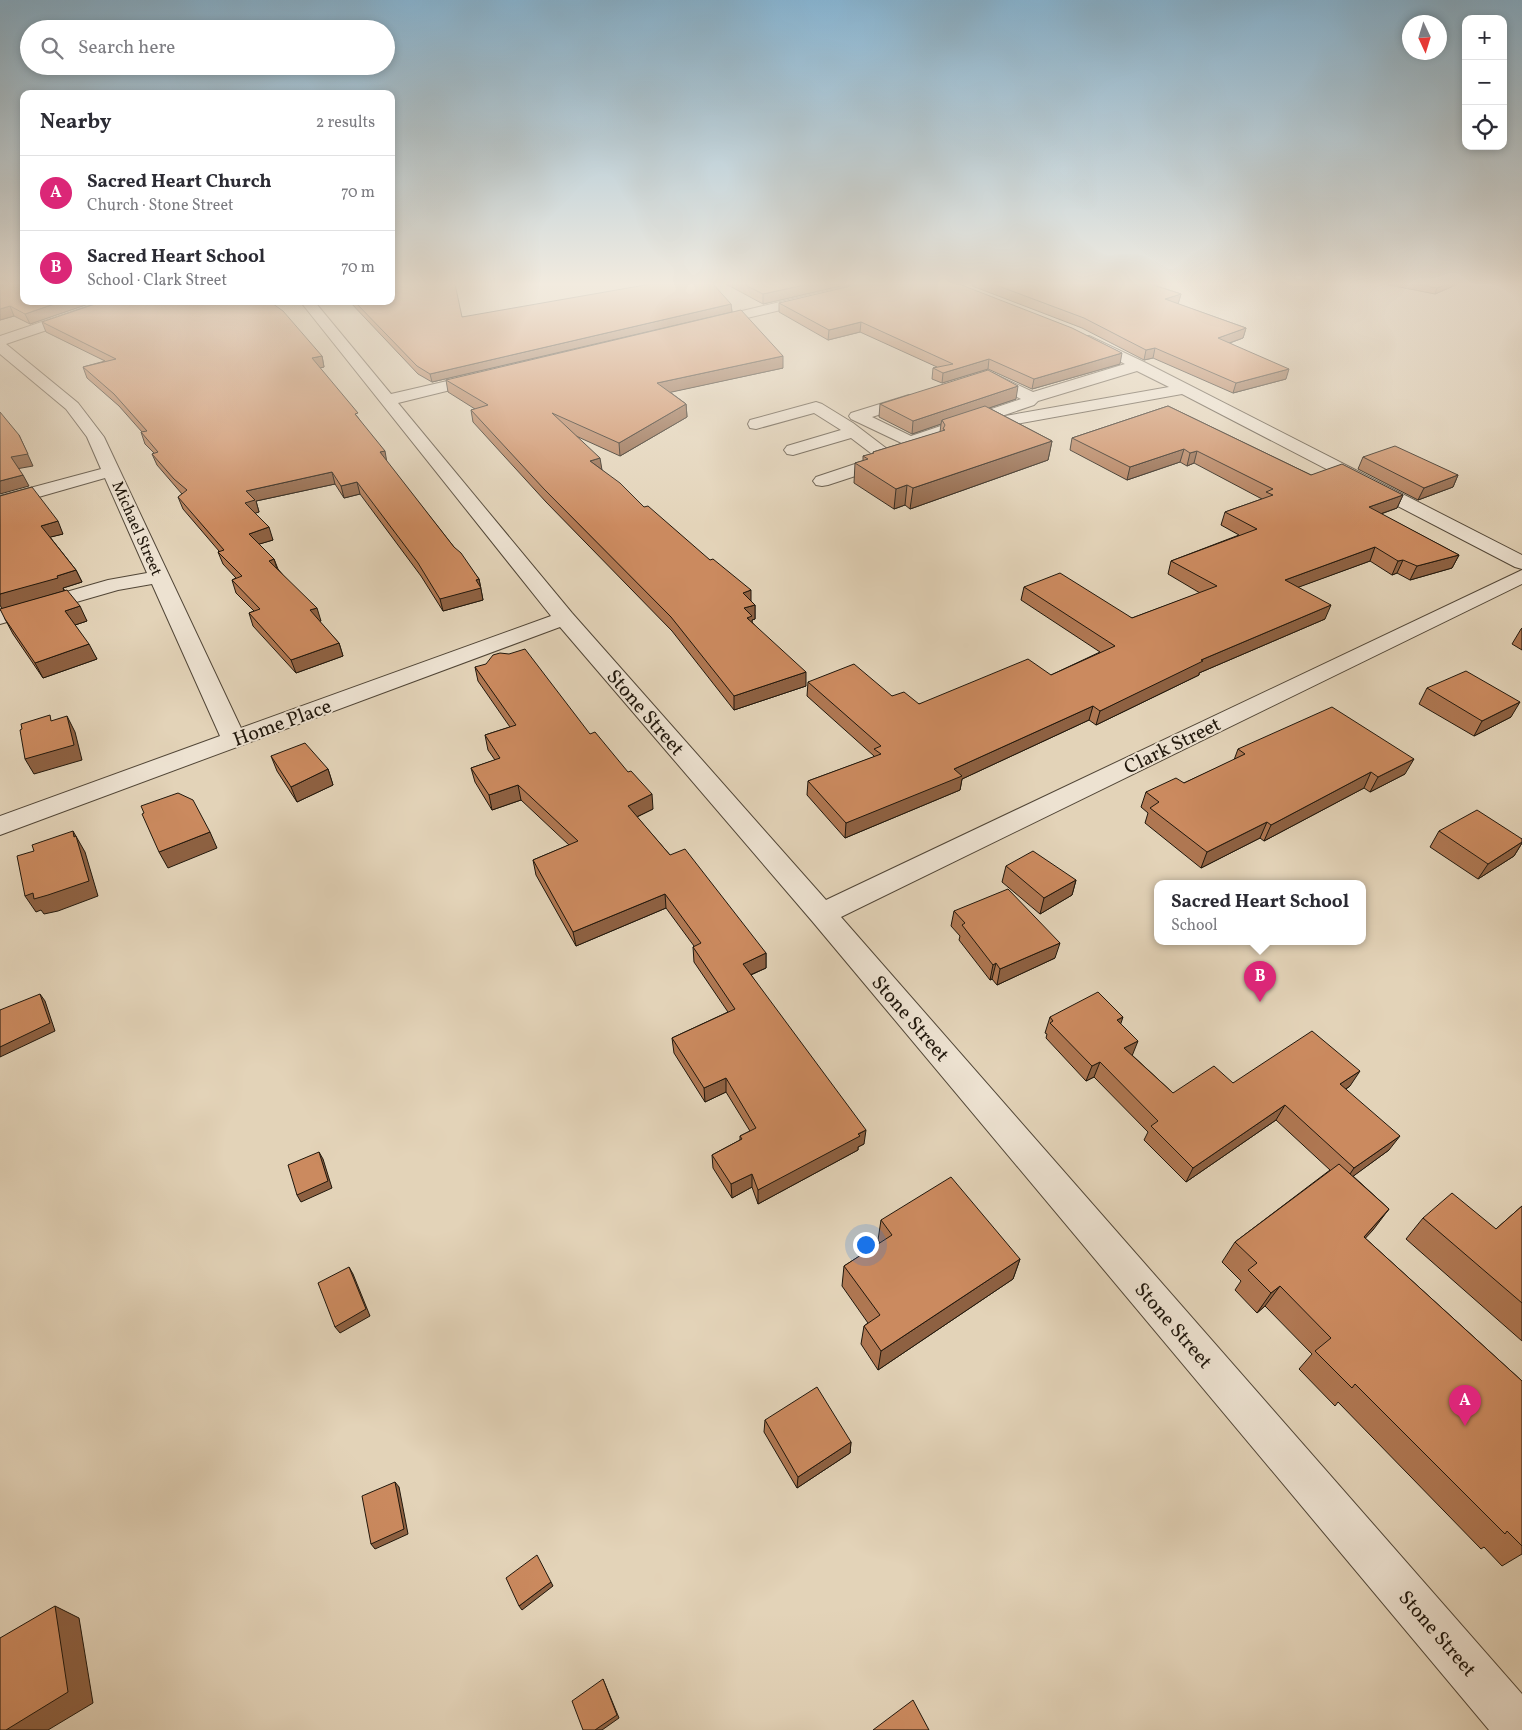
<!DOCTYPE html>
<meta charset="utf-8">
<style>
:root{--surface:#fff;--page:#f7f7f7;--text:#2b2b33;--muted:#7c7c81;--line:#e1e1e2;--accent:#db2777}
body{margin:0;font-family:Vollkorn,serif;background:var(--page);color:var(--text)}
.controls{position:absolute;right:15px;top:15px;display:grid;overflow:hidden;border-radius:10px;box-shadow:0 2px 8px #0003}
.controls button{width:45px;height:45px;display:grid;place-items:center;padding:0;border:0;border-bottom:1px solid var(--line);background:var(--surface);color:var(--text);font:25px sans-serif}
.compass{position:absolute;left:1402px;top:15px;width:45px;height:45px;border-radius:50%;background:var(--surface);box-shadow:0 2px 8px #0003;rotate:176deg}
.you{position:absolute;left:865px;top:1244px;width:18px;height:18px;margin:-12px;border:4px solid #fff;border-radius:50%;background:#1a73e8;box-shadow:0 0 0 8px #1a73e833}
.badge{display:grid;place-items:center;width:32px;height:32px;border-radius:50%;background:var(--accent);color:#fff;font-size:16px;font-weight:700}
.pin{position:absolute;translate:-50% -41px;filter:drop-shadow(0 1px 2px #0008)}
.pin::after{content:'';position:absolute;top:26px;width:18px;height:15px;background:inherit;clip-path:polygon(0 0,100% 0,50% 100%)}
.popup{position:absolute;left:1154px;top:880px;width:212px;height:65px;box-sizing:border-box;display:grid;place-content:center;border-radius:10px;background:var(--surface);filter:drop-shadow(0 1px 4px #0005);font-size:16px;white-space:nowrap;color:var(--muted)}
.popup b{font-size:19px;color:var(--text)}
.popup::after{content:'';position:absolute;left:50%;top:100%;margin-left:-10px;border:10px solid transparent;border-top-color:var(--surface)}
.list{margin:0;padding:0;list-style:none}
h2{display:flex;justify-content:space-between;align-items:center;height:65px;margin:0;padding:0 20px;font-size:21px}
h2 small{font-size:16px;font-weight:400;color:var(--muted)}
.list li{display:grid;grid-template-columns:32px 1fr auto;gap:15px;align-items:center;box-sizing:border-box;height:75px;padding:0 20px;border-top:1px solid var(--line)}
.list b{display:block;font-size:19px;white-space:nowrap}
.list p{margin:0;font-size:16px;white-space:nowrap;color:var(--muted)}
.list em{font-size:16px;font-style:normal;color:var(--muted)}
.icon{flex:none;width:28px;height:28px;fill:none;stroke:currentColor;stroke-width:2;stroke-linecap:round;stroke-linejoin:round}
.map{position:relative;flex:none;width:1522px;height:1730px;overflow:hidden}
.search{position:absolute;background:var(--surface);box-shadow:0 2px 8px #0003;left:20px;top:20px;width:375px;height:55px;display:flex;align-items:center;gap:12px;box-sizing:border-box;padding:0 18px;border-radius:28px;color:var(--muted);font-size:19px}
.panel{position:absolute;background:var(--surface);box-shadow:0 2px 8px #0003;left:20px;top:90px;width:375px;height:215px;border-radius:10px}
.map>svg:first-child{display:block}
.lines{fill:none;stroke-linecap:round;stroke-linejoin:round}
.minor-casing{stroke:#514637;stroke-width:2}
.minor{fill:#ede2d1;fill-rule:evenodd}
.wall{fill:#af7752;stroke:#20170c}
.shaded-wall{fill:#8e6142;stroke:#20170c}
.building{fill:#cb8a5f;stroke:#20170c}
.labels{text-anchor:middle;stroke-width:4;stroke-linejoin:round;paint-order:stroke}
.far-street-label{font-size:16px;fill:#20170c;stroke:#ede2d1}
.street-label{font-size:20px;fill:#20170c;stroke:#ede2d1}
</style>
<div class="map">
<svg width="1522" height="1730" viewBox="0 0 1522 1730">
<rect width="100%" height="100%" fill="#e3d3b8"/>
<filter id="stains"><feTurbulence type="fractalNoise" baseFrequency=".004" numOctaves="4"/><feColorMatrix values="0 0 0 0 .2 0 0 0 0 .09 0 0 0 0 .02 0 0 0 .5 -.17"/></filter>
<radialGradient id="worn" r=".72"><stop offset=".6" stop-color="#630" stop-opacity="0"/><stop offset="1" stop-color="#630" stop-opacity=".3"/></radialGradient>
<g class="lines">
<g class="minor-casing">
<g id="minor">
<polygon points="856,284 879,284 877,287 709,327 704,326 702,323 704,320"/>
<polygon points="104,301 125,301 123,304 6,344 78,403 104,437 241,728 551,616 300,301 314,301 391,394 482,373 487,375 490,378 487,381 398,403 572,613 826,900 1522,570 1522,584 841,917 1522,1694 1522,1730 1489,1730 812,921 560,627 0,835 0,816 220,736 152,584 118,590 0,624 0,611 108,580 147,573 105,478 0,508 0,496 101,469 87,437 66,409 0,354 0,336"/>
<polygon points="1089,336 1144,362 1522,555 1522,569 1515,567 1182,394 1011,425 1005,424 1003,420 1005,416 1011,415 1169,387 1137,371 1038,401 1034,405 910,447 851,419 849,416 851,413 909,395 921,395 923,398 921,401 872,417 911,436 1021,399 986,381 980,380 977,377 982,373 992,373 1033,392 1125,364 1084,343 1082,340 1084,337"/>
<polygon points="816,402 822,404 853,423 895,455 898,459 895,463 828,485 822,486 816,485 813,481 816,477 876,457 851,438 793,455 787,454 784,450 787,446 841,430 814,413 756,429 750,428 748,424 750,420"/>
</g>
</g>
<use href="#minor" class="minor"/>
</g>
<g class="wall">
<polygon points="0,284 24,301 97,301 30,324 14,316 0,320"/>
<polygon points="726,284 849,284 763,304"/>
<polygon points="967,284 1159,284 1157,286 1181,294 1178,304 1246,328 1243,338 1230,343 1286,379 1233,393 1153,358 1144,360 1082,328"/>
<polygon points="1384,284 1458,284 1435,294"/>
<polygon points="349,301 391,301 462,317 731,304 732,312 432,382 418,374"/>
<polygon points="779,303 1120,364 1032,389 988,369 942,383 932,379 933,368 937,367 860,332 828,340 779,312"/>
<polygon points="42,322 322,356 324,367 320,368 359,419 387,462 479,579 483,600 443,611 421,576 360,494 344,498 335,484 256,501 259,512 255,513 273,540 259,544 274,559 278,569 321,621 319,621 339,643 343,656 296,673 253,626 249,613 254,611 236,593 232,580 236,578 223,564 218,552 219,551 183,509 178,497 182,494 157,465 152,454 154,453 145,444 141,432 142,432 119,406 87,378 83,367 105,361 46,332"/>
<polygon points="783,368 670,392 686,404 687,417 620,456 576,436 602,470 755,605 755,619 752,620 752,622 806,686 734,710 672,631 546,502 473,422 471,410 475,409 448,392 446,380"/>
<polygon points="1016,399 989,408 1052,441 1048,460 910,509 905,505 894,509 854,483 855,463 863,461 863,456 873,454 873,452 940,432 941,424 912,434 879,417 880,404"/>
<polygon points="1168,406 1311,475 1403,495 1397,508 1381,514 1459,555 1452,568 1410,580 1397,573 1392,575 1370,561 1298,587 1325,619 1199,673 1199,675 1096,725 1089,720 962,779 960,790 845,838 807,795 808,781 874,757 874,756 807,696 808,682 892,696 919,704 1051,675 1100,652 1021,600 1024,587 1132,618 1200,593 1168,574 1171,561 1239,535 1221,525 1225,512 1262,499 1194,463 1187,466 1180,462 1127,480 1070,450 1072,438"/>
<polygon points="1363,457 1458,475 1453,487 1418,500 1358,469"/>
<polygon points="0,496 63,534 50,537 76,570 82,582 63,588 87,621 75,625 97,659 43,678 13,634 5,619 2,608"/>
<polygon points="1522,628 1522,650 1512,644 1521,629"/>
<polygon points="475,667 590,734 653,809 637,817 670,855 766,953 766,968 751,975 864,1144 858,1147 858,1150 758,1204 752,1187 732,1198 713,1168 712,1155 740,1140 740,1136 750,1131 726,1092 705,1102 674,1053 672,1038 728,1012 694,962 693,947 694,946 666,908 576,946 536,875 533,860 569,845 521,800 492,810 475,782 471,768 495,760 488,750 485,735 510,727 478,681"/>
<polygon points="1427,688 1511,717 1474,736 1419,704"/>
<polygon points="1238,749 1405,774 1370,792 1364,788 1264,841 1260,838 1201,868 1145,823 1148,813 1141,807 1146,792 1184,783 1234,760"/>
<polygon points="271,756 328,769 333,785 297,802 277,771"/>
<polygon points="1439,831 1522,839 1522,843 1514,856 1478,879 1430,847"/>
<polygon points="1006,866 1076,880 1072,895 1040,914 1002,882"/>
<polygon points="954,911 1055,958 997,985 992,979 990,980 959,940 960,936 951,926"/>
<polygon points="1050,1017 1121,1024 1132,1055 1173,1093 1233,1083 1350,1086 1346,1089 1389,1150 1353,1176 1389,1209 1365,1238 1522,1381 1522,1554 1502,1566 1484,1547 1481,1549 1338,1402 1335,1406 1299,1369 1312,1354 1265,1306 1257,1313 1235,1290 1241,1281 1222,1262 1235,1242 1330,1170 1276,1120 1186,1182 1144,1140 1148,1132 1094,1077 1086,1081 1046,1038 1047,1034 1045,1033"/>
<polygon points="1522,1206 1522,1341 1406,1239 1423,1218 1496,1229"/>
<polygon points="881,1220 1020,1259 1013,1279 878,1370 861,1344 864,1326 868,1323 842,1286 844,1266 880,1243 878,1240"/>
<polygon points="765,1420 851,1442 850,1453 797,1488 764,1432"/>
</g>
<g class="shaded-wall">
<polygon points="809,284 849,284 763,304 763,294"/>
<polygon points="1143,284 1159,284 1158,285 1142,291"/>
<polygon points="1447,284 1458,284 1435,294 1437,288"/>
<polygon points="1181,294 1178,304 1165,299"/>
<polygon points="63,301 97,301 30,324 25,314"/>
<polygon points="731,304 732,312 432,382 430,374"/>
<polygon points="10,306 14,316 0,320 0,309"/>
<polygon points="861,322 860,332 828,340 829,330"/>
<polygon points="1246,328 1243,338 1215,348 1218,338"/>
<polygon points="1155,348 1153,358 1144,360 1146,350"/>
<polygon points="1122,353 1120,364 1032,389 1034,379"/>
<polygon points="322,356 324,367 315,369 312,358"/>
<polygon points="783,356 783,368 658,395 657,383"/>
<polygon points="989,359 988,369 942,383 943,373"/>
<polygon points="1289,369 1286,379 1233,393 1236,383"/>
<polygon points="1018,386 1016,399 944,423 942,420 941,424 912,434 913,421"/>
<polygon points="686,404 687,417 620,456 619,443"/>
<polygon points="19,435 33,466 16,469 11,457"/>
<polygon points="1052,441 1048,460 910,509 913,488"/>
<polygon points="1184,449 1180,462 1127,480 1130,467"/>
<polygon points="385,451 387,463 380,452"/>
<polygon points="1197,451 1194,463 1187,466 1190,453"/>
<polygon points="600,458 602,470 590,461"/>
<polygon points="332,472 335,484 256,501 259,512 250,515 245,503 246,491"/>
<polygon points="23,475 29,486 0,494 0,481"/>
<polygon points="1458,475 1453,487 1418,500 1424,488"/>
<polygon points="357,482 360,494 344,498 341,486"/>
<polygon points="907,485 905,505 894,509 896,489"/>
<polygon points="1403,495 1397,508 1363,520 1369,507"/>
<polygon points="58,521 63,534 47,538 41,526"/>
<polygon points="269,527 273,540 253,546 249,534"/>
<polygon points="1375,547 1370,561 1280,594 1285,580"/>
<polygon points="1459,555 1452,568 1410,580 1417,566"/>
<polygon points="274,559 278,572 269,561"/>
<polygon points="1403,560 1397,573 1392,575 1398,561"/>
<polygon points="76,570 82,582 63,588 64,591 2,609 0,605 0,594"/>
<polygon points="479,579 483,600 443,611 440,599"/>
<polygon points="751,590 751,604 743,593"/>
<polygon points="755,605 755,619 752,620 752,630 744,608"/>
<polygon points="1331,605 1325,619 1199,673 1199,675 1096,725 1100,711 1201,660"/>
<polygon points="80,606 87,621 72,626 65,611"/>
<polygon points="317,608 321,621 314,623 310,610"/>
<polygon points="339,643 343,656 296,673 291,660"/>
<polygon points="89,644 97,659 43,678 35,663"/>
<polygon points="806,672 806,686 734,710 734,696"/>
<polygon points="1520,702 1511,717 1474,736 1482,721"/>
<polygon points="1093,706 1089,720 962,779 960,790 845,838 846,823 954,769"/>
<polygon points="67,716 75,732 82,760 34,774 25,759"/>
<polygon points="1414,759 1405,774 1370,792 1378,777"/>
<polygon points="328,769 333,785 297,802 291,787"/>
<polygon points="1371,772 1364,788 1264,841 1271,825"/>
<polygon points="518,785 521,800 492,810 489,795"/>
<polygon points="652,794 653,809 630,820 628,806"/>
<polygon points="1267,822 1260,838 1201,868 1207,852"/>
<polygon points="73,831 85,852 98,896 58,911 44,914 41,910 36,912 25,896 74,837"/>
<polygon points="210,832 217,848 168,868 159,852"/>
<polygon points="1522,842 1522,843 1514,856 1478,879 1488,864"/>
<polygon points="1076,880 1072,895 1040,914 1044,898"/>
<polygon points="665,894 666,908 576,946 573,932"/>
<polygon points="1060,943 1055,958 997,985 1000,969"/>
<polygon points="766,953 766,968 743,978 743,964"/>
<polygon points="996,963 992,979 990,980 993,965"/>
<polygon points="40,994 45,1001 55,1031 0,1057 0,1047"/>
<polygon points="1123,1017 1118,1032 1117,1020"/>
<polygon points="1138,1041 1132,1056 1124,1048"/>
<polygon points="1100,1062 1094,1077 1086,1081 1092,1066"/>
<polygon points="1360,1071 1350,1086 1331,1099 1340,1084"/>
<polygon points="726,1078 726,1092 705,1102 704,1088"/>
<polygon points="1285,1105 1276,1120 1186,1182 1193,1168"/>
<polygon points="866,1130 864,1144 858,1147 858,1150 758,1204 758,1190"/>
<polygon points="1400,1136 1389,1150 1344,1183 1354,1168"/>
<polygon points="319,1152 323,1159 332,1188 301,1202 297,1195"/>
<polygon points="752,1174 752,1187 732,1198 731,1184"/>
<polygon points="1389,1209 1373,1230 1348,1257 1364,1237"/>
<polygon points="1020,1259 1013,1279 878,1370 881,1351"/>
<polygon points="349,1267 353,1274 370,1316 340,1333 335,1327"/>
<polygon points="1280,1286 1265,1306 1257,1313 1271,1293"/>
<polygon points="851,1442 850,1453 797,1488 798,1477"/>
<polygon points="395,1482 399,1487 408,1534 375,1549 371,1544"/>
<polygon points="551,1582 553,1586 522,1610 519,1606"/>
<polygon points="55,1606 79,1618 93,1703 48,1730 6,1730"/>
<polygon points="603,1679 619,1718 602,1730 595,1730"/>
</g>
<g class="building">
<polygon points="0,284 24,284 24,301 63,301 25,314 10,306 0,309"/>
<polygon points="391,284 455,284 462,317 651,284 713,284 731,304 430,374 417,366 354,301 391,301"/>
<polygon points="743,284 809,284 763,294"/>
<polygon points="859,284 959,284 1072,328 1122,353 1034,379 989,359 943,373 933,368 953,364 861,322 829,330 779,303"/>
<polygon points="993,284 1150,284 1181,294 1165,299 1246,328 1218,338 1289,369 1236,383 1155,348 1146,350 1084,318"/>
<polygon points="1415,284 1447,284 1437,288"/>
<polygon points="104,301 269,301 283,311 322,356 312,358 358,413 355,414 385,451 380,452 454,547 461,553 479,579 476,580 481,588 440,599 418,563 357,482 341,486 332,472 246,491 255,500 245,503 269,527 249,534 274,559 269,561 317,608 310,610 339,643 291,660 249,613 260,609 232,580 242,576 218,552 224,550 178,497 187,490 174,479 152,454 158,452 141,432 147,431 114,394 83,367 116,359 42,322"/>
<polygon points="741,310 783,356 657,383 686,404 619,443 552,413 600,458 590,461 620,483 644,507 648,506 710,560 713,559 751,590 743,593 755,605 744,608 752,616 747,618 806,672 734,696 671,617 544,489 471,410 488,405 446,380"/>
<polygon points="988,370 1018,386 913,421 880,404"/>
<polygon points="985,406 1052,441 913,488 907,485 896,489 855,463 868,459 863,456 874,453 873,452 945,430 943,429 945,425 942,420"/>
<polygon points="1168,406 1311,475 1342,464 1403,495 1369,507 1459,555 1417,566 1403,560 1398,561 1375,547 1285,580 1331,605 1201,660 1203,661 1100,711 1093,706 954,769 962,776 846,823 808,781 881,754 874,749 881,746 808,682 854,664 892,696 904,692 919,704 1028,659 1051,675 1115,646 1024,587 1060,573 1132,618 1217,586 1171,561 1257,529 1225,512 1273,495 1266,492 1273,489 1197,451 1190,453 1184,449 1130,467 1072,438"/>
<polygon points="0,412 19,435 28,454 11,457 23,475 0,481"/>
<polygon points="1395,446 1458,475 1424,488 1363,457"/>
<polygon points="32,487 58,521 41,526 76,570 57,576 58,578 0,594 0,496"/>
<polygon points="67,590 80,606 65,611 89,644 35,663 5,619 0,609"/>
<polygon points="525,649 590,734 595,732 628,772 631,771 652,794 628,806 670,855 685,849 766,953 743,964 866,1130 858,1134 860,1136 758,1190 752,1174 731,1184 712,1155 742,1139 740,1136 756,1128 726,1078 704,1088 672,1038 735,1009 693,947 701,943 665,894 573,932 533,860 578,841 518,785 489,795 471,768 500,758 485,735 516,725 475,667 486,664 493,655 500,653 509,654"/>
<polygon points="1466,671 1520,702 1482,721 1427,688"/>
<polygon points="1332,707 1414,759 1378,777 1371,772 1271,825 1267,822 1207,852 1150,808 1159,802 1146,792 1176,778 1184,783 1245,754 1238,749"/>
<polygon points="50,715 51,721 67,716 74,745 25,759 20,730 22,729 21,724"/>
<polygon points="305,743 328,769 291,787 271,756"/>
<polygon points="178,793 193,800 210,832 159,852 142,814 144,813 141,806"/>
<polygon points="1477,810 1522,839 1522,842 1488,864 1439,831"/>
<polygon points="73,831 74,837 76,836 89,881 48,895 34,899 33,893 25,896 17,856 34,851 32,845"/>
<polygon points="1033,851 1076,880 1044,898 1006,866"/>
<polygon points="1008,889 1060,943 1000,969 996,963 993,965 962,925 965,923 954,911"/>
<polygon points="1098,992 1123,1017 1117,1020 1138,1041 1124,1048 1173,1093 1214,1066 1233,1083 1312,1031 1360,1071 1340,1084 1400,1136 1354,1168 1285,1105 1193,1168 1151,1126 1158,1121 1100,1062 1092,1066 1050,1023 1053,1021 1050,1017"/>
<polygon points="40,994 50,1023 0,1047 0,1010"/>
<polygon points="319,1152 328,1181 297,1195 288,1165"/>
<polygon points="1339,1164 1389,1209 1364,1237 1522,1381 1522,1546 1507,1531 1505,1534 1355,1384 1352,1388 1315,1351 1331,1338 1280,1286 1271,1293 1248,1270 1257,1263 1235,1242"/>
<polygon points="951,1177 1020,1259 881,1351 864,1326 880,1315 844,1266 892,1235 881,1220"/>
<polygon points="1452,1193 1496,1229 1522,1206 1522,1303 1423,1218"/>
<polygon points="349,1267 366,1309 335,1327 318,1283"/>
<polygon points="817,1387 851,1442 798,1477 765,1420"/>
<polygon points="395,1482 404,1529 371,1544 362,1496"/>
<polygon points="537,1555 551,1582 519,1606 506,1578"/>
<polygon points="55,1606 68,1692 6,1730 0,1730 0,1638"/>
<polygon points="603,1679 617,1715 595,1730 583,1730 572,1701"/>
<polygon points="913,1700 929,1730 873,1730"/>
</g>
<linearGradient id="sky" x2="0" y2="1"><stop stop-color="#87b5d3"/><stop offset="0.54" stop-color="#f2ebdf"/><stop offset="1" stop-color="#f2ebdf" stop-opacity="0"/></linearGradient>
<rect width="1522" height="526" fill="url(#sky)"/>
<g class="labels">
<g class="far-street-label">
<text transform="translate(138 528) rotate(66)" y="6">Michael Street</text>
</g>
<g class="street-label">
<text transform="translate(646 712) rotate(49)" y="7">Stone Street</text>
<text transform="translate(282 722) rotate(-20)" y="7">Home Place</text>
<text transform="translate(1172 745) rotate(-26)" y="7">Clark Street</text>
<text transform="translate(911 1018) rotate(49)" y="7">Stone Street</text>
<text transform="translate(1174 1325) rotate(49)" y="7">Stone Street</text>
<text transform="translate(1438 1633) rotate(49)" y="7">Stone Street</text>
</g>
</g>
<rect width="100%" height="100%" filter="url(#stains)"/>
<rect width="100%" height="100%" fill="url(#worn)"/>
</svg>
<div class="controls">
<button>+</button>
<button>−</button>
<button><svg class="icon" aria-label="locate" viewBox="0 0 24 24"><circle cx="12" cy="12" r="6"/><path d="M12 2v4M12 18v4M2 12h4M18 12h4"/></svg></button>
</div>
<svg class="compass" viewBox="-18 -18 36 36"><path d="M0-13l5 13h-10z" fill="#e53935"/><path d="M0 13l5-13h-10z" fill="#7c7c81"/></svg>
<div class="you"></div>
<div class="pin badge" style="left:1465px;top:1426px">A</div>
<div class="pin badge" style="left:1260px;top:1002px">B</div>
<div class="popup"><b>Sacred Heart School</b>School</div>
<div class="search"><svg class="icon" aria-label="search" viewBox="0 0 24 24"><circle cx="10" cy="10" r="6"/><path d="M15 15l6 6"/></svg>Search here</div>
<section class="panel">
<h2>Nearby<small>2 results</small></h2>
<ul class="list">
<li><span class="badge">A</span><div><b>Sacred Heart Church</b><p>Church · Stone Street</p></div><em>70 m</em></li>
<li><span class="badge">B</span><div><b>Sacred Heart School</b><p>School · Clark Street</p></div><em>70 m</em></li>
</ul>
</section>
</div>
